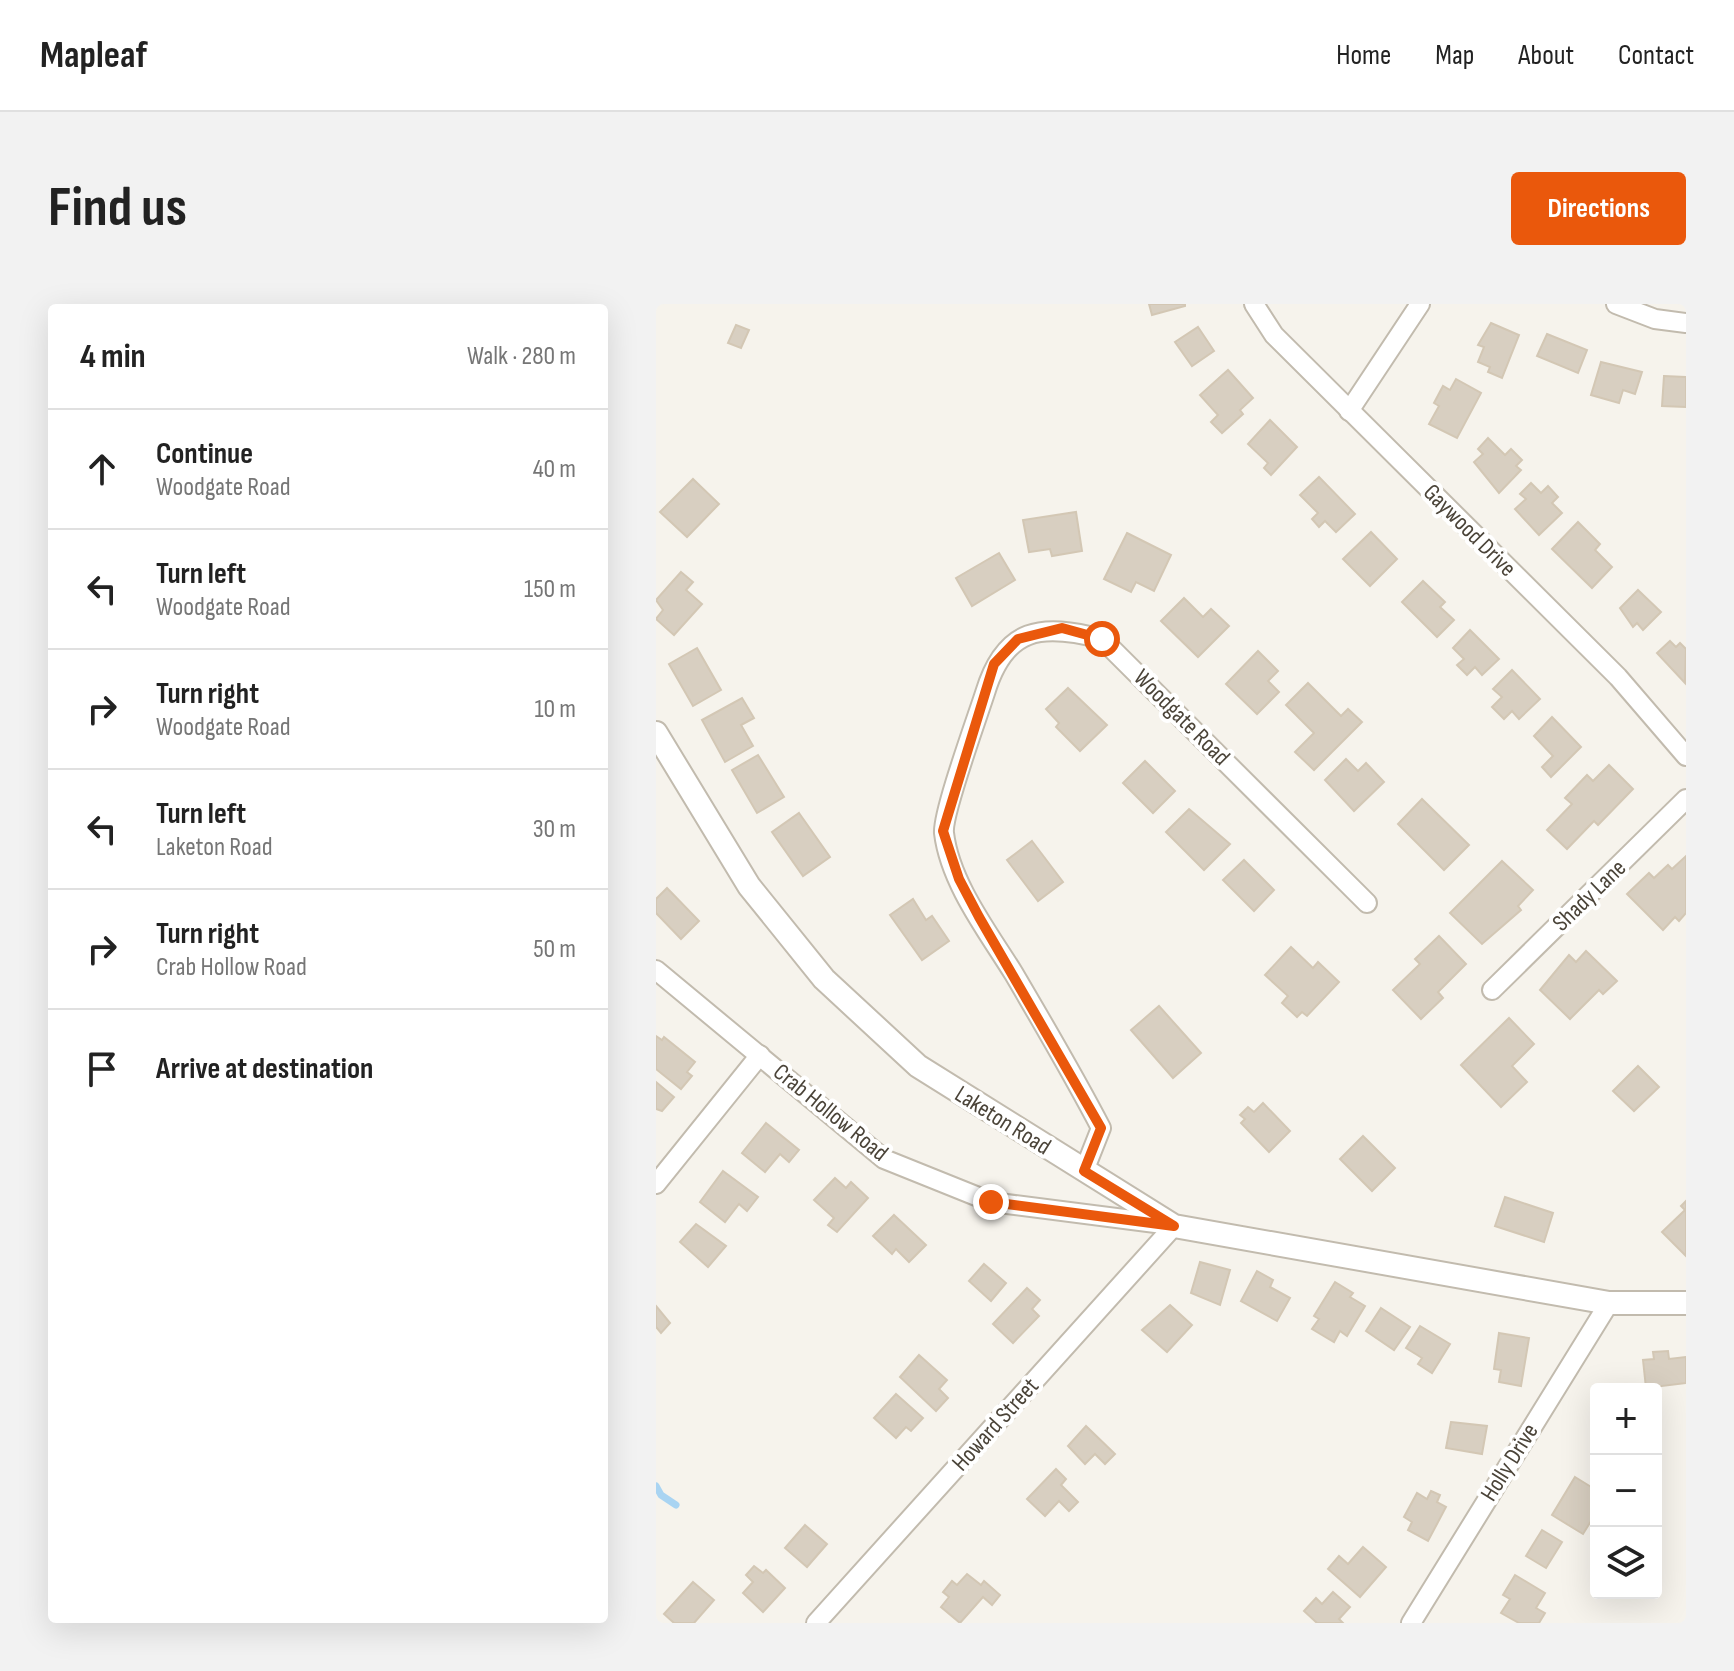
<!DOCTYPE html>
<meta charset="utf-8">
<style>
:root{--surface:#fff;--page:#f2f2f2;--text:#222;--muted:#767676;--line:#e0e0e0;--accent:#ea580c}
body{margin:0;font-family:"Sofia Sans Condensed",sans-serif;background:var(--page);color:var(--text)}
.controls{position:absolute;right:24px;bottom:24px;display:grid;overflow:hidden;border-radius:8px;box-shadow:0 8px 32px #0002}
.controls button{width:72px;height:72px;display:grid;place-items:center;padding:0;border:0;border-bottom:2px solid var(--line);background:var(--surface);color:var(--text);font:40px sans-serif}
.stop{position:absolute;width:24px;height:24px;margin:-18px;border:6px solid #ea580c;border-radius:50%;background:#fff}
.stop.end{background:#ea580c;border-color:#fff;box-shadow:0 2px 8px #0008}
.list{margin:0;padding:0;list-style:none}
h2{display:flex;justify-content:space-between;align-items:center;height:104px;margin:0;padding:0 32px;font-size:34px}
h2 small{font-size:26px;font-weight:400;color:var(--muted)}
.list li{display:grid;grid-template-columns:52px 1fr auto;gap:24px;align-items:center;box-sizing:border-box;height:120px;padding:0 32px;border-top:2px solid var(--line)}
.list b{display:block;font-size:30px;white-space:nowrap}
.list p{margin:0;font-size:26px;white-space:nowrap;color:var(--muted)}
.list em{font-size:26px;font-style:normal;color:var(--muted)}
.icon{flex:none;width:44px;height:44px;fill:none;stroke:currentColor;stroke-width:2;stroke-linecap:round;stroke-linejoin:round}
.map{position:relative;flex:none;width:1030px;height:1319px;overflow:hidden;border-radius:8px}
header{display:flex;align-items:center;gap:48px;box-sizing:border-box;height:112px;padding:0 40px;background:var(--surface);border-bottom:2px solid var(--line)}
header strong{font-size:38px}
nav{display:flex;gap:44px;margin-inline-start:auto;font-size:28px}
.intro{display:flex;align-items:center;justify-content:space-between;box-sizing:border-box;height:192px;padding:0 48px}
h1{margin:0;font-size:56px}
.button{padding:20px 36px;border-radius:8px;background:var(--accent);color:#fff;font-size:28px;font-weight:700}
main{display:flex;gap:48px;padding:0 48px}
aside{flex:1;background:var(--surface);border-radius:8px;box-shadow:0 8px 32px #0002}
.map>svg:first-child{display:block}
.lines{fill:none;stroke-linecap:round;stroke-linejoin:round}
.stream{stroke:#a9d4f2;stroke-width:7}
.building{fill:#d8cfc1;stroke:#d3c7b4;stroke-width:2}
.minor-casing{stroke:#c2bbae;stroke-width:22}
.tertiary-casing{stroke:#c2bbae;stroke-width:26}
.minor{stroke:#fff;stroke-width:18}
.tertiary{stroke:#fff;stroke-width:22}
.route{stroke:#ea580c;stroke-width:10}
.labels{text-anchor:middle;stroke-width:8;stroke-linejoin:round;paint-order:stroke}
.street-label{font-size:24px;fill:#4b4439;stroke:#fff}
</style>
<header>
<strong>Mapleaf</strong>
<nav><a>Home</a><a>Map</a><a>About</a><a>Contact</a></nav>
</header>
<div class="intro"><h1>Find us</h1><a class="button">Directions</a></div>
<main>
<aside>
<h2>4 min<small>Walk · 280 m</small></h2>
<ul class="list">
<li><svg class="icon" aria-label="ahead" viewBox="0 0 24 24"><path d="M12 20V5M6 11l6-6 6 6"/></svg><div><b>Continue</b><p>Woodgate Road</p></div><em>40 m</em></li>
<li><svg class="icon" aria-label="left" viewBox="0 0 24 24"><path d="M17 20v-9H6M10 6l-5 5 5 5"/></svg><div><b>Turn left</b><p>Woodgate Road</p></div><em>150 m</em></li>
<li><svg class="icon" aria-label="right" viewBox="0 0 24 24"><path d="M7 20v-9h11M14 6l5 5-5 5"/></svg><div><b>Turn right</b><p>Woodgate Road</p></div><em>10 m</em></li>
<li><svg class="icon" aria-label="left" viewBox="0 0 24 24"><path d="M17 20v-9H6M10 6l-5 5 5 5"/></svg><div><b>Turn left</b><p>Laketon Road</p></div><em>30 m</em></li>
<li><svg class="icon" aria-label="right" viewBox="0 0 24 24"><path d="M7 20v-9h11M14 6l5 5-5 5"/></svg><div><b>Turn right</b><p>Crab Hollow Road</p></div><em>50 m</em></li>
<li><svg class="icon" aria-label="arrive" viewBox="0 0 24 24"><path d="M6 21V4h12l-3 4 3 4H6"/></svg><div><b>Arrive at destination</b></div></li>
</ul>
</aside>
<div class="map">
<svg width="1030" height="1319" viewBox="0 0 1030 1319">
<rect width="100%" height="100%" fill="#f6f3ec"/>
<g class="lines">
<polyline class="stream" points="0,1182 5,1191 20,1201"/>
</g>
<g class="building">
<polygon points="493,0 529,0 529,2 496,11"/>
<polygon points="835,19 863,31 846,74 832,68 834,63 822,58 828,43 822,41"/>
<polygon points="80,21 93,26 85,44 72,39"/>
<polygon points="542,23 558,47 536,62 519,38"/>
<polygon points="891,30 931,46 922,69 881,52"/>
<polygon points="945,58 986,68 979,90 967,86 963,99 935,91"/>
<polygon points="572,66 597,94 584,106 587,110 566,129 555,118 562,111 544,91"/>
<polygon points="1008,72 1030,73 1030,103 1006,102"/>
<polygon points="800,75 825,89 801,134 773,120 783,102 778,99 787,82 794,86"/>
<polygon points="614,116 641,143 615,171 608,164 612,159 592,140"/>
<polygon points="832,134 849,151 855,145 866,156 860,162 865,166 843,189 818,158 827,150 822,145"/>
<polygon points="663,173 699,210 680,228 669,217 663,223 656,215 662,209 644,191"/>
<polygon points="37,175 63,200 31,233 4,208"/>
<polygon points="875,179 885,189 892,182 902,193 896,199 906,209 883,231 859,205 870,195 864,190"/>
<polygon points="420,208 426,247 396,252 394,245 373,248 367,216"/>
<polygon points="922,218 944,240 939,246 956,263 936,284 896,245"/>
<polygon points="715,228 741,255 714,282 687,255"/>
<polygon points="471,229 515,251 498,287 480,278 475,288 448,275"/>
<polygon points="343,249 359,276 316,302 300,274"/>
<polygon points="25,268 37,278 30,286 46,300 18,331 0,315 7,306 0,296"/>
<polygon points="767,277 789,298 784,303 798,316 781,333 746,298"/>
<polygon points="982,286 1005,308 987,326 981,319 977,323 964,304"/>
<polygon points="528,294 547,313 555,305 573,322 542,353 505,317"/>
<polygon points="814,326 843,355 826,371 819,363 811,371 801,361 808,355 797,344"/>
<polygon points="1014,337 1020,343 1024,339 1030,345 1029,379 1001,349"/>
<polygon points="41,344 65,386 37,402 13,360"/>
<polygon points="602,347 622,367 612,377 623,388 601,410 570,380"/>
<polygon points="856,366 884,395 863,415 856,407 848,415 836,403 846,393 837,385"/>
<polygon points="652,379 685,412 692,405 706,418 658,466 639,448 658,429 630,401"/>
<polygon points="412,384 451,421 424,447 400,423 403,419 390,405"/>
<polygon points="86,394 98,414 85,421 97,442 69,458 46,416"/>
<polygon points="896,413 925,443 895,473 886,463 897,452 878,432"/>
<polygon points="102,451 128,493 101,509 76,466"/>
<polygon points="690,455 702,467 710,459 728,478 698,507 669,476"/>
<polygon points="489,457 519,487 497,509 467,479"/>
<polygon points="953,461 977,485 942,521 938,517 911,545 891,526 916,500 909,494 931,471 937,477"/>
<polygon points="766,495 813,541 788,566 742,520"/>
<polygon points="533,505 574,540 548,566 510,528"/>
<polygon points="143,509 174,553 147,572 116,528"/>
<polygon points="376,537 407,578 382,597 351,556"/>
<polygon points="1030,552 1030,609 1023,617 1019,613 1007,626 971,590 993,569 998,574 1012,561 1016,565"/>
<polygon points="588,556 618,586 598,607 567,576"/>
<polygon points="846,557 877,586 862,602 865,606 826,640 794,609"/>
<polygon points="11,584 43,617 25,635 0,609 0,595"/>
<polygon points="257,595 270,616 276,612 293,637 266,656 234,611"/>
<polygon points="783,632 810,660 782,688 787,694 765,715 737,686 764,660 759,655"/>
<polygon points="635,643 657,664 662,658 683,678 651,712 646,708 641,713 626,699 632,692 609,671"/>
<polygon points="930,647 961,677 947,690 943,686 914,715 884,686 913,651 920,658"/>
<polygon points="503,702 545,749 517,774 475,726"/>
<polygon points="853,714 878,740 856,762 871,778 845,803 805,761"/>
<polygon points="0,732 6,736 8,733 39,758 31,768 36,772 25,785 0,765"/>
<polygon points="982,762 1003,783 978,807 957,787"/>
<polygon points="0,778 18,793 6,807 0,805"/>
<polygon points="607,799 634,827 613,848 585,819 589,815 584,811 592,803 598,808"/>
<polygon points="110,819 143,846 133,858 124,850 109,868 86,849"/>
<polygon points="707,832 739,864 716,887 684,855"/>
<polygon points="67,867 102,893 91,907 83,900 69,918 44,898"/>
<polygon points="179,874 190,884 195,878 212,894 181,928 172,921 178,914 158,896"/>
<polygon points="849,893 897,909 888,938 839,922"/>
<polygon points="1030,897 1030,952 1006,928 1029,906 1025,902"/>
<polygon points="238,911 270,941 253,958 240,945 236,950 217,932"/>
<polygon points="40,920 70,942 52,963 24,938"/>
<polygon points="544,958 574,966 564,1001 535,989"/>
<polygon points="328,960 350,979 335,997 313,977"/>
<polygon points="601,967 617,976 614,983 634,994 621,1017 585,997"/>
<polygon points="679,978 697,989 694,993 709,1002 691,1032 684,1027 678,1038 656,1025 663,1015 658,1012"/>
<polygon points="371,984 384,996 376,1005 383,1012 357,1039 337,1020"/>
<polygon points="514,1001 536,1021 511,1048 486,1026"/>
<polygon points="0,1002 14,1019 5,1029 0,1023"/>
<polygon points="725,1004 754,1023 738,1046 710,1027"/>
<polygon points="764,1022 794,1040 776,1069 762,1060 766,1054 750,1044"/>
<polygon points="843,1029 873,1034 865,1082 843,1078 845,1066 838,1065"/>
<polygon points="1012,1047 1013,1055 1030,1053 1030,1079 990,1084 987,1056 998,1055 997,1048"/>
<polygon points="263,1051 291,1076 283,1085 292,1094 280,1107 244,1073"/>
<polygon points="240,1090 267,1114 255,1127 250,1123 240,1134 218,1114"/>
<polygon points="795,1118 831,1122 826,1150 790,1144"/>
<polygon points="430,1122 459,1150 449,1160 439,1150 429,1160 412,1142"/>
<polygon points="400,1165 410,1175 405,1181 422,1198 413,1207 403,1197 389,1212 371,1195"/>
<polygon points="919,1173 940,1186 940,1209 927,1230 896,1211"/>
<polygon points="775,1187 784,1191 781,1198 790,1203 772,1237 752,1226 756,1218 748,1213 761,1189 771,1195"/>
<polygon points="149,1221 171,1240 151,1263 129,1244"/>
<polygon points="886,1226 906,1238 890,1264 870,1252"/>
<polygon points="707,1243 730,1263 704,1293 672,1265 683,1252 692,1260"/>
<polygon points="98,1262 107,1269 110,1266 129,1284 107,1308 87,1289 97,1278 90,1271"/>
<polygon points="311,1270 325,1281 328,1277 344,1291 336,1301 327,1293 304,1319 285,1303 293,1293 287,1288 296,1277 301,1281"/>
<polygon points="859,1271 889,1289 880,1304 889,1309 883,1319 863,1319 845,1309 854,1295 847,1291"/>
<polygon points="37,1278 58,1296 38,1319 18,1319 8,1310"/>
<polygon points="677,1288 694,1303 683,1315 687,1319 661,1319 648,1307 660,1294 666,1300"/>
</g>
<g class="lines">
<g class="minor-casing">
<g id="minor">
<polyline points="598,0 618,31 962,373 1030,452"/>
<polyline points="960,0 999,15 1030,19"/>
<polyline points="693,107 764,0"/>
<polyline points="0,666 228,855 335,898 515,921"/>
<polyline points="836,686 1030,495"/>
<path d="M 428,867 L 445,824 C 418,772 388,721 358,670 C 332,628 294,579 288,529 C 286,510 321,414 329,389 C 349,323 385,319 446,335 L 711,599"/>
<polyline points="0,880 104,751"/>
<polyline points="160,1319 518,922"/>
<polyline points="755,1319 953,999"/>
</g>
</g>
<g class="tertiary-casing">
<polyline id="tertiary" points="0,429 93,582 168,675 262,762 518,922 953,999 1030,999"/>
</g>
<use href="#minor" class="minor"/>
<use href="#tertiary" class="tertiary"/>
</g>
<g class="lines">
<polyline class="route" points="335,898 518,922 428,867 445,824 323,613 303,575 287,527 338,360 362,335 406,324 446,335"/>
</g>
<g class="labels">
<g class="street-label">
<text transform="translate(814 226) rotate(45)" y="8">Gaywood Drive</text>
<text transform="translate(526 413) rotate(45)" y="8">Woodgate Road</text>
<text transform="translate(933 591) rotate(-44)" y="8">Shady Lane</text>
<text transform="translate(175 808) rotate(39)" y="8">Crab Hollow Road</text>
<text transform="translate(347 816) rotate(32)" y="8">Laketon Road</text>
<text transform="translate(339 1120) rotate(-48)" y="8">Howard Street</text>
<text transform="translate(853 1158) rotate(-58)" y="8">Holly Drive</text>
</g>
</g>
</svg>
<div class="controls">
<button>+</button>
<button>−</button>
<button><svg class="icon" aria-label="layers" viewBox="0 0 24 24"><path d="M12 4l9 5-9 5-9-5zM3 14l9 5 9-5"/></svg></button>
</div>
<div class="stop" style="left:446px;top:335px"></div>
<div class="stop end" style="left:335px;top:898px"></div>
</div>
</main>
